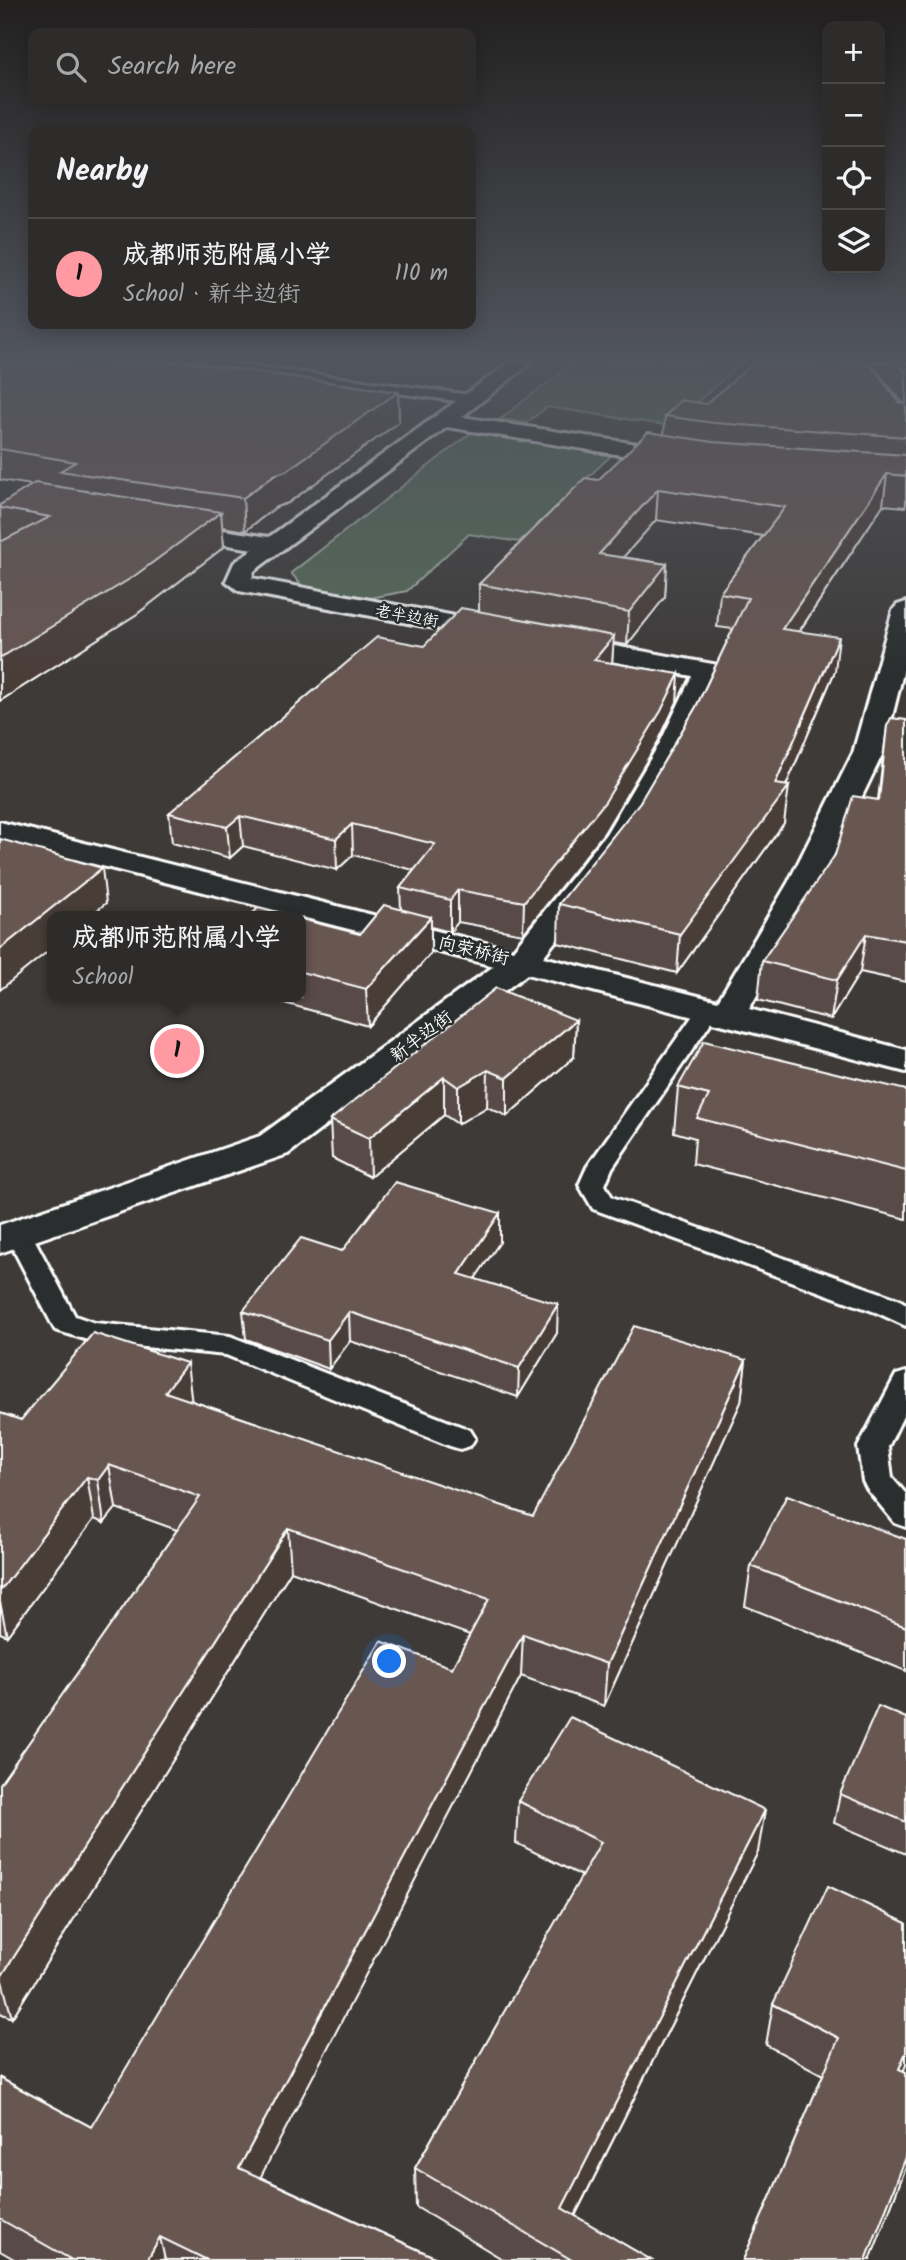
<!DOCTYPE html>
<meta charset="utf-8">
<style>
:root{--surface:#2e2c2a;--page:#3a3836;--text:#f1f3f6;--muted:#a7a7a8;--line:#494847;--accent:#ff9aa2}
body{margin:0;font-family:Kalam,"LXGW WenKai TC",sans-serif;background:var(--page);color:var(--text)}
.controls{position:absolute;right:21px;top:21px;display:grid;overflow:hidden;border-radius:14px;box-shadow:0 4px 18px #0003}
.controls button{width:63px;height:63px;display:grid;place-items:center;padding:0;border:0;border-bottom:2px solid var(--line);background:var(--surface);color:var(--text);font:35px sans-serif}
.you{position:absolute;left:390px;top:1662px;width:24px;height:24px;margin:-18px;border:5px solid #fff;border-radius:50%;background:#1a73e8;box-shadow:0 0 0 10px #1a73e833}
.badge{display:grid;place-items:center;width:46px;height:46px;border-radius:50%;background:var(--accent);color:#111;font-size:23px;font-weight:700}
.pin{position:absolute;translate:-50% -50%;border:4px solid #fff;box-shadow:0 2px 7px #0006}
.popup{position:absolute;left:47px;top:911px;width:259px;height:91px;box-sizing:border-box;display:grid;place-content:center;border-radius:14px;background:var(--surface);filter:drop-shadow(0 2px 5px #0005);font-size:23px;white-space:nowrap;color:var(--muted)}
.popup b{font-size:26px;color:var(--text)}
.popup::after{content:'';position:absolute;left:50%;top:100%;margin-left:-14px;border:14px solid transparent;border-top-color:var(--surface)}
.list{margin:0;padding:0;list-style:none}
h2{display:flex;justify-content:space-between;align-items:center;height:91px;margin:0;padding:0 28px;font-size:30px}
h2 small{font-size:23px;font-weight:400;color:var(--muted)}
.list li{display:grid;grid-template-columns:46px 1fr auto;gap:21px;align-items:center;box-sizing:border-box;height:112px;padding:0 28px;border-top:2px solid var(--line)}
.list b{display:block;font-size:26px;white-space:nowrap}
.list p{margin:0;font-size:23px;white-space:nowrap;color:var(--muted)}
.list em{font-size:23px;font-style:normal;color:var(--muted)}
.icon{flex:none;width:38px;height:38px;fill:none;stroke:currentColor;stroke-width:2;stroke-linecap:round;stroke-linejoin:round}
.map{position:relative;flex:none;width:906px;height:2260px;overflow:hidden}
.search{position:absolute;background:var(--surface);box-shadow:0 4px 18px #0003;left:28px;top:28px;width:448px;height:77px;display:flex;align-items:center;gap:18px;box-sizing:border-box;padding:0 24px;border-radius:14px;color:var(--muted);font-size:26px}
.panel{position:absolute;background:var(--surface);box-shadow:0 4px 18px #0003;left:28px;top:126px;width:448px;height:203px;border-radius:14px}
.map>svg:first-child{display:block}
.green{fill:#546b57;stroke:#aab5ab;stroke-width:2}
.lines{fill:none;stroke-linecap:round;stroke-linejoin:round}
.service-casing{stroke:#fff;stroke-width:6}
.minor-casing{stroke:#fff;stroke-width:6}
.service{fill:#2a2d2e;fill-rule:evenodd}
.minor{fill:#2a2d2e;fill-rule:evenodd}
.wall{fill:#594b46;stroke:#fff;stroke-width:2}
.shaded-wall{fill:#493d39;stroke:#fff;stroke-width:2}
.building{fill:#685751;stroke:#fff;stroke-width:2}
.labels{text-anchor:middle;stroke-width:5;stroke-linejoin:round;paint-order:stroke}
.far-street-label{font-size:16px;fill:#fff;stroke:#2a2d2e}
.street-label{font-size:18px;fill:#fff;stroke:#2a2d2e}
</style>
<div class="map">
<svg width="906" height="2260" viewBox="0 0 906 2260">
<rect width="100%" height="100%" fill="#3d3a38"/>
<filter id="ink" filterUnits="userSpaceOnUse"><feTurbulence type="fractalNoise" baseFrequency=".0143" numOctaves="2"/><feDisplacementMap in="SourceGraphic" scale="14" xChannelSelector="R" yChannelSelector="G"/><feConvolveMatrix kernelMatrix="1 2 1 2 8 2 1 2 1" color-interpolation-filters="sRGB"/></filter>
<g filter="url(#ink)">
<g class="green">
<polygon points="575,362 742,362 671,426 547,407 526,423 500,419"/>
<polygon points="476,429 616,451 519,542 469,534 407,591 370,598 302,586 291,573"/>
</g>
<g class="lines">
<g class="service-casing">
<g id="service">
<polygon points="190,362 221,362 471,395 478,399 471,403 196,366"/>
<polygon points="709,1002 720,1009 612,1168 605,1185 612,1197 898,1299 906,1304 906,1326 878,1313 593,1209 579,1185 587,1167 701,1004"/>
<polygon points="18,1224 27,1227 31,1233 75,1316 95,1323 230,1336 470,1430 475,1438 470,1446 460,1449 450,1446 226,1355 94,1342 55,1330 5,1233 9,1227"/>
<polygon points="906,1372 906,1410 888,1447 892,1478 906,1494 906,1527 895,1523 867,1489 863,1481 858,1447 896,1375"/>
</g>
</g>
<g class="minor-casing">
<g id="minor">
<polygon points="510,362 532,362 462,417 683,451 694,458 683,465 447,427 254,571 252,578 498,624 507,626 511,632 507,638 498,640 239,591 226,581 234,563 253,549 171,536 163,534 159,529 163,524 171,522 269,537"/>
<polygon points="906,602 906,661 883,753 820,883 749,1009 906,1050 906,1072 527,974 288,1154 0,1253 0,1225 260,1136 494,966 0,840 0,822 513,950 606,834 661,741 692,676 551,650 547,644 551,638 560,636 718,665 722,671 691,741 636,838 543,957 718,1001 788,883 853,753 893,610 897,605"/>
</g>
</g>
<use href="#service" class="service"/>
<use href="#minor" class="minor"/>
</g>
<g class="wall">
<polygon points="0,362 190,362 398,392 399,422 288,503 276,507 245,531 222,527 224,547 137,614 0,701 0,542 1,542 0,505 32,485 0,480"/>
<polygon points="869,362 906,362 906,504 905,507 883,505 799,632 835,671 786,786 784,823 677,973 558,943 559,904 640,802 696,707 733,629 717,627 720,593 763,536 656,520 623,557 667,564 665,597 627,645 613,643 612,663 677,702 659,740 604,833 523,934 458,922 450,932 431,927 431,953 368,1026 262,997 301,997 301,919 360,934 401,909 400,888 414,870 353,855 337,870 243,846 230,858 172,843 169,813 479,611 479,584 598,480 664,434 665,416 706,404 903,403"/>
<polygon points="906,720 906,982 860,972 831,1019 758,1000 762,961 878,799 887,726"/>
<polygon points="576,1020 574,1057 507,1116 487,1107 458,1124 444,1115 370,1177 332,1158 330,1120"/>
<polygon points="678,1087 906,1090 906,1219 693,1164 695,1138 674,1132"/>
<polygon points="500,1213 500,1242 475,1278 557,1333 518,1397 350,1341 329,1369 246,1339 243,1311 342,1251"/>
<polygon points="746,1360 741,1402 604,1706 521,1676 260,2177 441,2260 16,2260 0,2251 0,2078 91,2127 452,1668 470,1635 291,1571 12,2018 0,2013 0,1784 177,1530 116,1508 104,1523 94,1519 7,1636 0,1633 0,1413 21,1420 192,1401 533,1516"/>
<polygon points="906,1539 906,1671 745,1606 751,1566"/>
<polygon points="906,1718 906,1854 834,1823 840,1794"/>
<polygon points="518,1801 758,1852 575,2216 651,2260 504,2260 416,2207 415,2168 582,1876 516,1843"/>
<polygon points="773,2004 904,2071 906,2167 870,2260 743,2260 823,2075 766,2045"/>
</g>
<g class="shaded-wall">
<polygon points="398,392 399,422 288,503 276,507 245,531 243,498 274,475"/>
<polygon points="887,474 883,505 778,663 782,629"/>
<polygon points="658,489 656,520 598,586 599,554"/>
<polygon points="221,512 224,547 137,614 0,701 0,658"/>
<polygon points="667,564 665,597 627,645 629,612"/>
<polygon points="614,636 612,664 594,660"/>
<polygon points="839,637 835,671 782,795 789,786 784,823 677,973 680,934 775,784"/>
<polygon points="679,674 677,702 659,740 604,833 523,934 524,902"/>
<polygon points="240,816 243,846 230,858 227,827"/>
<polygon points="352,824 353,855 337,870 336,839"/>
<polygon points="102,868 106,903 90,916 53,916 53,947 0,990 0,949"/>
<polygon points="458,890 458,922 450,932 450,900"/>
<polygon points="431,917 431,953 368,1026 366,989"/>
<polygon points="866,934 860,972 831,1019 837,980"/>
<polygon points="576,1020 574,1057 507,1116 507,1078"/>
<polygon points="488,1070 487,1107 458,1124 458,1087"/>
<polygon points="444,1077 444,1115 370,1177 369,1138"/>
<polygon points="500,1213 500,1242 459,1302 459,1274"/>
<polygon points="558,1304 557,1333 518,1397 519,1368"/>
<polygon points="349,1312 350,1341 329,1369 328,1340"/>
<polygon points="746,1360 741,1402 604,1706 607,1664"/>
<polygon points="187,1363 192,1404 165,1392"/>
<polygon points="109,1465 116,1508 104,1523 98,1480"/>
<polygon points="87,1477 94,1519 7,1636 0,1602 0,1591"/>
<polygon points="288,1528 291,1571 12,2018 1,1977"/>
<polygon points="523,1634 521,1676 245,2207 239,2168"/>
<polygon points="765,1810 758,1852 559,2247 562,2208"/>
<polygon points="906,2052 906,2065 888,2109 899,2069"/>
<polygon points="906,2157 906,2167 870,2260 866,2260"/>
<polygon points="160,2237 165,2260 147,2260"/>
</g>
<g class="building">
<polygon points="0,362 186,362 398,392 286,471 274,475 243,498 60,471 75,462 0,449"/>
<polygon points="755,362 868,362 900,403 906,403 906,437 714,423 665,416 681,400 706,404"/>
<polygon points="896,362 906,362 906,374"/>
<polygon points="648,432 713,442 906,455 906,476 887,474 782,629 839,637 775,784 789,786 680,934 559,904 640,802 696,707 748,598 720,593 785,507 658,489 599,554 667,564 629,612 479,584 585,478 598,480"/>
<polygon points="35,483 221,512 133,577 0,658 0,542 50,517 0,508 0,505"/>
<polygon points="461,608 614,636 594,660 679,674 661,711 605,802 524,902 458,890 450,900 400,888 435,844 352,824 336,839 240,816 227,827 169,813 377,637 424,646"/>
<polygon points="891,718 906,720 906,941 866,934 837,980 762,961 835,855 853,796 879,800 887,726"/>
<polygon points="0,839 102,868 0,949"/>
<polygon points="384,905 431,917 366,989 301,972 301,919 360,934"/>
<polygon points="258,908 290,916 250,916"/>
<polygon points="496,988 576,1020 507,1078 488,1070 458,1087 444,1077 369,1138 330,1120"/>
<polygon points="704,1041 906,1090 906,1171 697,1118 709,1095 678,1087"/>
<polygon points="395,1182 500,1213 459,1274 558,1304 519,1368 349,1312 328,1340 243,1311 301,1238 342,1251"/>
<polygon points="634,1326 746,1360 607,1664 523,1634 239,2168 441,2260 207,2260 160,2237 147,2260 72,2260 0,2219 0,2078 91,2127 381,1641 452,1668 489,1599 288,1528 1,1977 0,1976 0,1784 200,1497 109,1465 98,1480 87,1477 0,1591 0,1413 21,1420 93,1333 187,1363 165,1392 533,1516"/>
<polygon points="787,1495 906,1539 906,1627 751,1566"/>
<polygon points="878,1706 906,1718 906,1822 840,1794"/>
<polygon points="570,1717 765,1810 562,2208 651,2260 572,2260 415,2168 601,1842 518,1801"/>
<polygon points="828,1886 906,1923 906,2052 899,2069 906,2072 906,2157 866,2260 743,2260 839,2038 773,2004"/>
</g>
</g>
<linearGradient id="sky" x2="0" y2="1"><stop stop-color="#22201f"/><stop offset="0.53" stop-color="#51555e"/><stop offset="1" stop-color="#51555e" stop-opacity="0"/></linearGradient>
<rect width="906" height="678" fill="url(#sky)"/>
<g class="labels">
<g class="far-street-label">
<text transform="translate(407 615) rotate(10)" y="6">老半边街</text>
</g>
<g class="street-label">
<text transform="translate(474 950) rotate(14)" y="6">向荣桥街</text>
<text transform="translate(421 1036) rotate(-37)" y="6">新半边街</text>
</g>
</g>
</svg>
<div class="controls">
<button>+</button>
<button>−</button>
<button><svg class="icon" aria-label="locate" viewBox="0 0 24 24"><circle cx="12" cy="12" r="6"/><path d="M12 2v4M12 18v4M2 12h4M18 12h4"/></svg></button>
<button><svg class="icon" aria-label="layers" viewBox="0 0 24 24"><path d="M12 4l9 5-9 5-9-5zM3 14l9 5 9-5"/></svg></button>
</div>
<div class="you"></div>
<div class="pin badge" style="left:177px;top:1051px">1</div>
<div class="popup"><b>成都师范附属小学</b>School</div>
<div class="search"><svg class="icon" aria-label="search" viewBox="0 0 24 24"><circle cx="10" cy="10" r="6"/><path d="M15 15l6 6"/></svg>Search here</div>
<section class="panel">
<h2>Nearby<small></small></h2>
<ul class="list">
<li><span class="badge">1</span><div><b>成都师范附属小学</b><p>School · 新半边街</p></div><em>110 m</em></li>
</ul>
</section>
</div>
